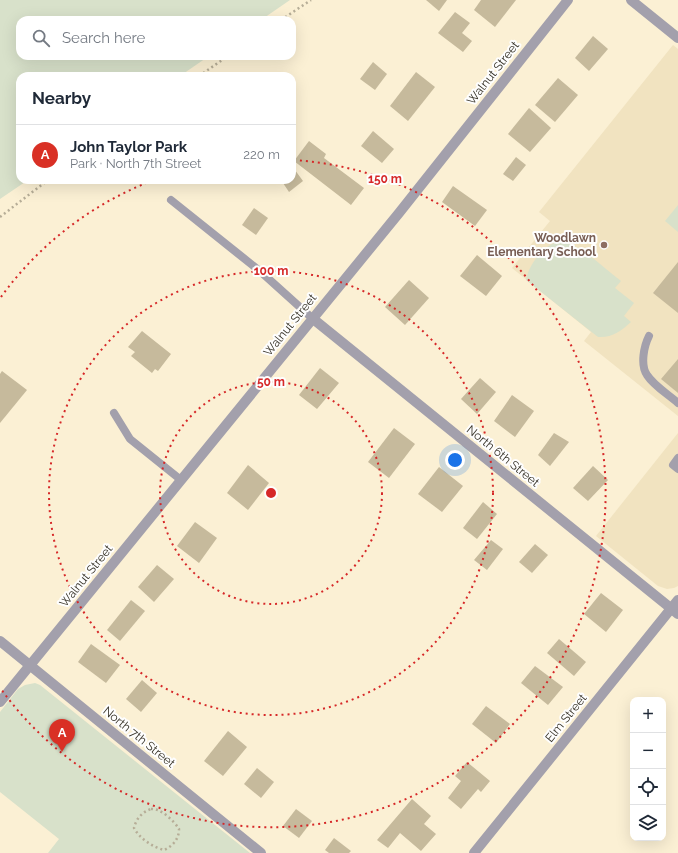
<!DOCTYPE html>
<meta charset="utf-8">
<style>
:root{--surface:#fff;--page:#f2f2f3;--text:#1f2937;--muted:#747a83;--line:#e0e1e3;--accent:#d93025}
body{margin:0;font-family:Raleway,sans-serif;background:var(--page);color:var(--text)}
.controls{position:absolute;right:12px;bottom:12px;display:grid;overflow:hidden;border-radius:8px;box-shadow:0 4px 16px #0002}
.controls button{width:36px;height:36px;display:grid;place-items:center;padding:0;border:0;border-bottom:1px solid var(--line);background:var(--surface);color:var(--text);font:20px sans-serif}
.you{position:absolute;left:455px;top:460px;width:14px;height:14px;margin:-10px;border:3px solid #fff;border-radius:50%;background:#1a73e8;box-shadow:0 0 0 6px #1a73e833}
.badge{display:grid;place-items:center;width:26px;height:26px;border-radius:50%;background:var(--accent);color:#fff;font-size:13px;font-weight:700}
.pin{position:absolute;translate:-50% -33px;filter:drop-shadow(0 1px 2px #0008)}
.pin::after{content:'';position:absolute;top:21px;width:14px;height:12px;background:inherit;clip-path:polygon(0 0,100% 0,50% 100%)}
.list{margin:0;padding:0;list-style:none}
h2{display:flex;justify-content:space-between;align-items:center;height:52px;margin:0;padding:0 16px;font-size:17px}
h2 small{font-size:13px;font-weight:400;color:var(--muted)}
.list li{display:grid;grid-template-columns:26px 1fr auto;gap:12px;align-items:center;box-sizing:border-box;height:60px;padding:0 16px;border-top:1px solid var(--line)}
.list b{display:block;font-size:15px;white-space:nowrap}
.list p{margin:0;font-size:13px;white-space:nowrap;color:var(--muted)}
.list em{font-size:13px;font-style:normal;color:var(--muted)}
.icon{flex:none;width:22px;height:22px;fill:none;stroke:currentColor;stroke-width:2;stroke-linecap:round;stroke-linejoin:round}
.map{position:relative;flex:none;width:678px;height:853px;overflow:hidden}
.search{position:absolute;background:var(--surface);box-shadow:0 4px 16px #0002;left:16px;top:16px;width:280px;height:44px;display:flex;align-items:center;gap:10px;box-sizing:border-box;padding:0 14px;border-radius:12px;color:var(--muted);font-size:15px}
.panel{position:absolute;background:var(--surface);box-shadow:0 4px 16px #0002;left:16px;top:72px;width:280px;height:112px;border-radius:12px}
.map>svg:first-child{display:block}
.built{fill:#f1e3c0}
.green{fill:#d8e1ca}
.building{fill:#c6ba9c}
.lines{fill:none;stroke-linecap:round;stroke-linejoin:round}
.path{stroke:#b6ad97;stroke-width:2.5;stroke-dasharray:2 3;stroke-linecap:butt}
.service{stroke:#a3a0ac;stroke-width:8}
.minor{stroke:#a3a0ac;stroke-width:10}
.ring{fill:none;stroke:#d62828;stroke-width:2;stroke-dasharray:2 4}
.education-dot{fill:#8d6e63;stroke:#fefefe;stroke-width:1.5}
.labels{text-anchor:middle;stroke-width:4;stroke-linejoin:round;paint-order:stroke}
.street-label{font-size:12px;fill:#363227;stroke:#fefefe}
.education-label{font-size:12px;font-weight:bold;fill:#785e54;stroke:#fefefe;text-anchor:end}
.centre{fill:#d62828;stroke:#fefefe;stroke-width:2}
.ring-label{font-size:12px;text-anchor:middle;font-weight:bold;fill:#d62828;stroke:#fefefe;stroke-width:4;stroke-linejoin:round;paint-order:stroke}
</style>
<div class="map">
<svg width="678" height="853" viewBox="0 0 678 853">
<rect width="100%" height="100%" fill="#fbf0d4"/>
<g class="built">
<polygon points="673,45 678,49 678,416 584,341 591,332 512,268 550,221 539,212"/>
<polygon points="678,433 678,586 674,588 667,589 658,586 596,536"/>
</g>
<g class="green">
<polygon points="0,0 290,0 261,20 20,20 20,56 209,56 180,76 20,76 20,180 28,180 0,199"/>
<polygon points="678,205 678,232 665,221"/>
<path d="M 559,241 C 583,245 602,267 621,281 L 615,288 L 634,303 L 624,316 L 631,322 C 621,331 612,338 598,337 L 526,280 C 529,264 543,246 559,241 Z"/>
<polygon points="35,683 40,685 250,853 48,853 59,839 0,792 0,712 18,689 25,685"/>
</g>
<g class="building">
<polygon points="426,0 447,0 439,11"/>
<polygon points="481,0 516,0 495,27 474,10"/>
<polygon points="455,12 470,23 462,33 472,41 463,52 438,33"/>
<polygon points="593,36 608,49 589,71 575,58"/>
<polygon points="373,62 387,74 375,90 360,79"/>
<polygon points="416,72 435,87 408,121 390,106"/>
<polygon points="558,78 578,95 555,122 535,105"/>
<polygon points="529,108 551,128 530,152 508,134"/>
<polygon points="373,131 394,149 382,163 361,146"/>
<polygon points="309,141 326,154 324,158 364,188 351,205 294,161"/>
<polygon points="516,157 526,165 513,181 503,174"/>
<polygon points="292,166 303,181 289,192 281,180 292,180"/>
<polygon points="453,186 487,210 475,226 442,202"/>
<polygon points="254,208 268,218 256,235 242,225"/>
<polygon points="477,255 502,276 486,296 460,276"/>
<polygon points="678,262 678,313 653,293"/>
<polygon points="409,280 429,298 405,325 385,307"/>
<polygon points="142,331 171,354 158,371 155,369 152,373 131,356 135,352 128,347"/>
<polygon points="678,359 678,393 661,379"/>
<polygon points="320,368 339,383 317,409 299,395"/>
<polygon points="2,371 27,390 0,423 0,374"/>
<polygon points="480,378 496,392 477,414 461,399"/>
<polygon points="512,395 534,411 515,437 494,421"/>
<polygon points="394,428 415,444 389,478 368,462"/>
<polygon points="554,433 569,442 550,466 538,455"/>
<polygon points="248,465 269,483 248,510 227,493"/>
<polygon points="593,466 608,480 588,501 573,488"/>
<polygon points="439,467 463,486 442,512 418,494"/>
<polygon points="483,502 497,514 477,539 463,528"/>
<polygon points="195,522 217,538 199,563 177,546"/>
<polygon points="491,540 503,549 487,570 474,560"/>
<polygon points="535,544 548,555 532,573 519,562"/>
<polygon points="157,565 174,579 154,602 138,587"/>
<polygon points="601,593 623,610 606,632 584,614"/>
<polygon points="131,600 145,611 120,641 107,630"/>
<polygon points="559,639 586,662 574,676 547,653"/>
<polygon points="91,644 120,665 106,683 78,662"/>
<polygon points="535,666 563,687 548,705 521,683"/>
<polygon points="142,680 157,693 141,712 126,699"/>
<polygon points="486,706 510,724 496,743 472,724"/>
<polygon points="228,731 247,747 223,776 204,761"/>
<polygon points="467,762 490,781 481,792 478,789 461,809 448,798 461,781 455,776"/>
<polygon points="257,768 274,782 261,798 244,784"/>
<polygon points="412,799 431,816 424,824 436,834 421,851 400,833 388,848 377,840"/>
<polygon points="296,809 312,821 299,838 283,826"/>
<polygon points="334,838 351,851 349,853 329,853 325,850"/>
</g>
<g class="lines">
<g class="path">
<polyline points="281,20 311,0"/>
<polyline points="199,76 228,56"/>
<polyline points="0,217 48,180"/>
<path d="M 151,809 C 161,808 174,821 179,829 C 179,839 173,846 164,850 C 153,847 140,839 134,828 C 136,819 142,812 151,809 Z"/>
</g>
<g class="service">
<polyline points="171,200 261,272 312,318"/>
<path d="M 649,336 C 644,346 640,365 647,375 C 654,386 668,394 678,403"/>
<polyline points="114,413 130,439 181,480"/>
<polyline points="678,458 673,465 678,469"/>
</g>
<g class="minor">
<polyline points="631,0 678,38"/>
<polyline points="312,318 678,614"/>
<polyline points="0,641 261,853"/>
<polyline points="0,702 399,213 568,0"/>
<polyline points="474,853 678,600"/>
</g>
</g>
<g class="ring">
<circle cx="271" cy="493" r="111"/>
<circle cx="271" cy="493" r="222"/>
<path d="M1 297A334 334 0 0 1 154 180M294 160A334 334 0 1 1 1 689"/>
</g>
<circle class="education-dot" cx="604" cy="245" r="4"/>
<g class="labels">
<g class="street-label">
<text transform="translate(493 73) rotate(-52)" y="4">Walnut Street</text>
<text transform="translate(290 325) rotate(-51)" y="4">Walnut Street</text>
<text transform="translate(503 456) rotate(39)" y="4">North 6th Street</text>
<text transform="translate(86 576) rotate(-51)" y="4">Walnut Street</text>
<text transform="translate(566 718) rotate(-51)" y="4">Elm Street</text>
<text transform="translate(139 737) rotate(39)" y="4">North 7th Street</text>
</g>
<g class="education-label">
<text x="596" y="242">Woodlawn<tspan x="596" dy="14">Elementary School</tspan></text>
</g>
</g>
<circle cx="271" cy="493" r="6" class="centre"/>
<g class="ring-label">
<text x="385" y="183">150 m</text>
<text x="271" y="275">100 m</text>
<text x="271" y="386">50 m</text>
</g>
</svg>
<div class="controls">
<button>+</button>
<button>−</button>
<button><svg class="icon" aria-label="locate" viewBox="0 0 24 24"><circle cx="12" cy="12" r="6"/><path d="M12 2v4M12 18v4M2 12h4M18 12h4"/></svg></button>
<button><svg class="icon" aria-label="layers" viewBox="0 0 24 24"><path d="M12 4l9 5-9 5-9-5zM3 14l9 5 9-5"/></svg></button>
</div>
<div class="you"></div>
<div class="pin badge" style="left:62px;top:752px">A</div>
<div class="search"><svg class="icon" aria-label="search" viewBox="0 0 24 24"><circle cx="10" cy="10" r="6"/><path d="M15 15l6 6"/></svg>Search here</div>
<section class="panel">
<h2>Nearby<small></small></h2>
<ul class="list">
<li><span class="badge">A</span><div><b>John Taylor Park</b><p>Park · North 7th Street</p></div><em>220 m</em></li>
</ul>
</section>
</div>
